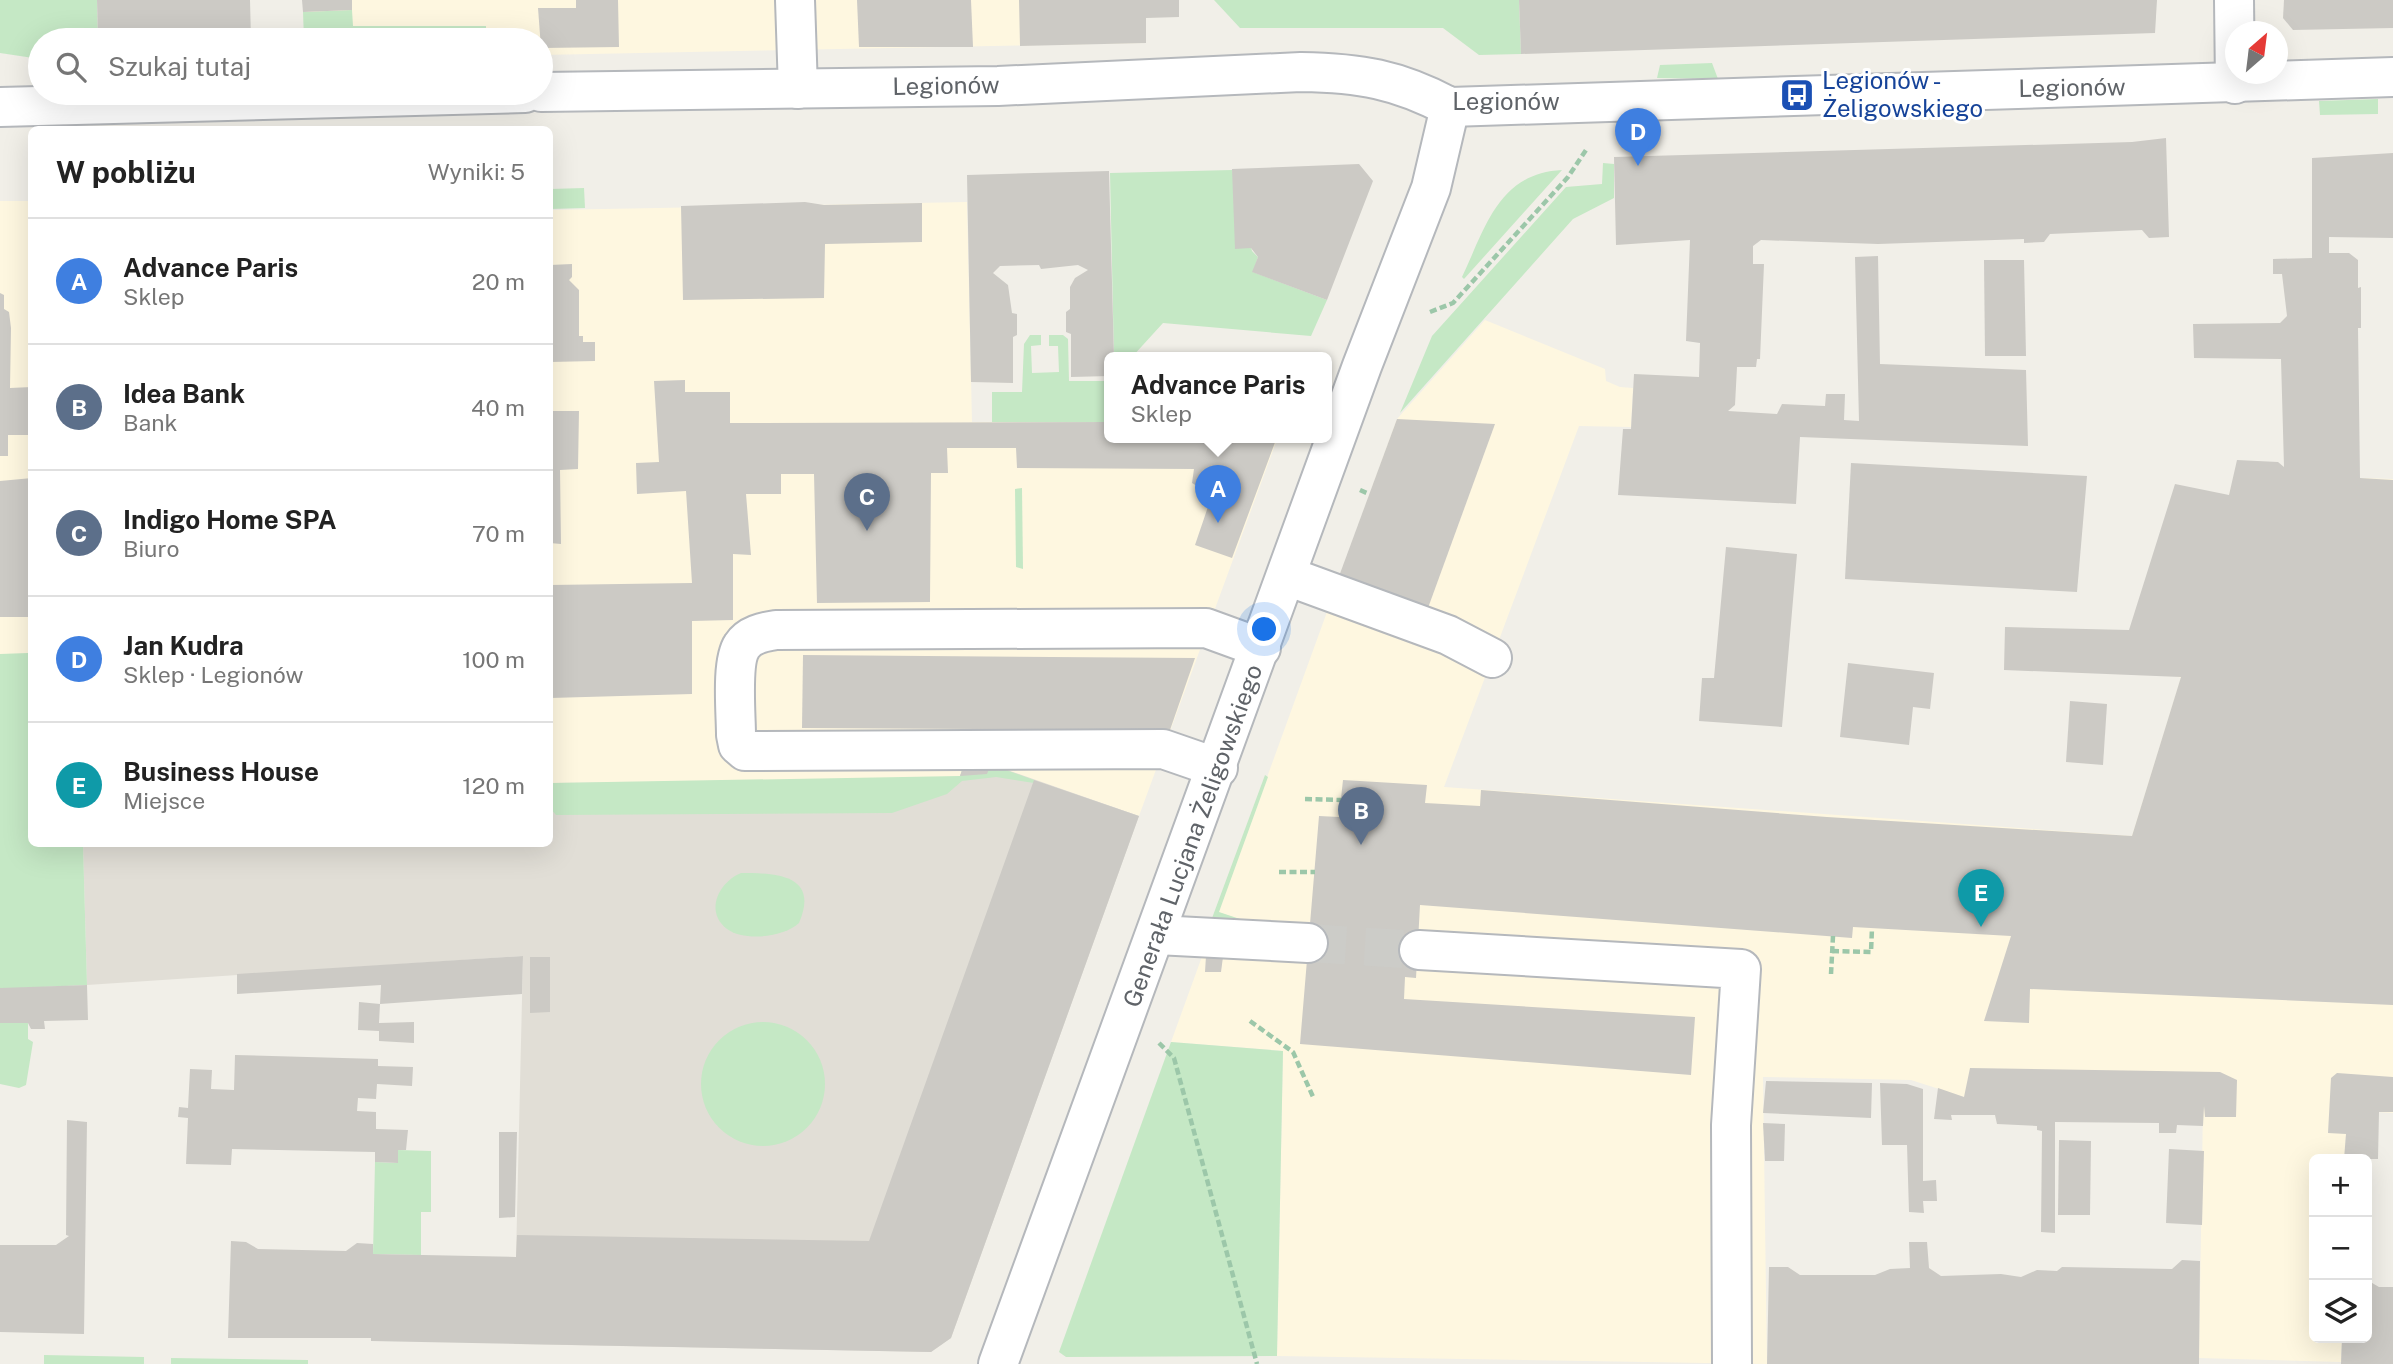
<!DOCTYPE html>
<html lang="pl">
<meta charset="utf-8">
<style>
:root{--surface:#fff;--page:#f6f6f6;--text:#222;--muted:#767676;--line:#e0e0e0;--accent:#7c3aed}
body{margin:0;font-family:"Public Sans",sans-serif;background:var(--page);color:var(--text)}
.controls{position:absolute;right:21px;bottom:21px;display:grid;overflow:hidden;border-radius:10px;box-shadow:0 7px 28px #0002}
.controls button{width:63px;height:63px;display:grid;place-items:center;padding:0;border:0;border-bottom:2px solid var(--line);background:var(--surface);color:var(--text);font:35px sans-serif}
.compass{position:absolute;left:2225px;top:21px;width:63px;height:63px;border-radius:50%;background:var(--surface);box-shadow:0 7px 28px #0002;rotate:28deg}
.you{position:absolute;left:1265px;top:630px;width:24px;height:24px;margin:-18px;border:5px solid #fff;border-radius:50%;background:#1a73e8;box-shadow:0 0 0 10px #1a73e833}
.badge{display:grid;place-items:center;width:46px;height:46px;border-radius:50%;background:var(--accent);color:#fff;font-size:23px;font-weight:700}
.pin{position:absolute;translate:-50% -58px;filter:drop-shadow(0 2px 4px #0008)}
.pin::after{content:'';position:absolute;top:37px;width:24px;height:21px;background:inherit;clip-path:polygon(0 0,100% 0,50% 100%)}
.popup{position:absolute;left:1104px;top:352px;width:228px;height:91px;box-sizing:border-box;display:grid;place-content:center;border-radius:10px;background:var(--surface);filter:drop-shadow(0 2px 5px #0005);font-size:23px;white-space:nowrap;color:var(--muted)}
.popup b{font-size:26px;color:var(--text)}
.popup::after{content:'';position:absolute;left:50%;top:100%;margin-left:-14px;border:14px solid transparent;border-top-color:var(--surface)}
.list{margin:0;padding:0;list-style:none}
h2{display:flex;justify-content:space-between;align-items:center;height:91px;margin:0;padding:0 28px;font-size:30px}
h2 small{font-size:23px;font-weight:400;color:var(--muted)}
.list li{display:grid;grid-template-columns:46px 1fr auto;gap:21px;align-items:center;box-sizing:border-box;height:126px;padding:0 28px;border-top:2px solid var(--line)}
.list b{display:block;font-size:26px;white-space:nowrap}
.list p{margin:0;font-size:23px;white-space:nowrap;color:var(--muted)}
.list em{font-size:23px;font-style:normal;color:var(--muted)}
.icon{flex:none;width:38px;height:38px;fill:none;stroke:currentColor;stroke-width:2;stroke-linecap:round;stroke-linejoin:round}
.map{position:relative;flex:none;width:2393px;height:1364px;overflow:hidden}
.search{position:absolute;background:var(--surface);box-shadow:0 7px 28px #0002;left:28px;top:28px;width:525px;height:77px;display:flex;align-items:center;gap:18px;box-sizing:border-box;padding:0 24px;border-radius:38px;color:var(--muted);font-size:26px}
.panel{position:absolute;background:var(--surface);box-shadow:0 7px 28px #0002;left:28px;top:126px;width:525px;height:721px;border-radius:10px}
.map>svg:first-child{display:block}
.commercial{fill:#fef7e0}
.education{fill:#e1ded6}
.green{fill:#c5e8c5}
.building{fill:#cccac5}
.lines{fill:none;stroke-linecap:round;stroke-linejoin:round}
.minor-tunnel{stroke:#ccccc8;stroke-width:38;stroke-dasharray:38 19;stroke-linecap:butt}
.minor-casing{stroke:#b5b8bc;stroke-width:42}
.path{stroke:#9cc7a9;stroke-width:4.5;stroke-dasharray:7 3.5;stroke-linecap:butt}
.minor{stroke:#fff;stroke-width:38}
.labels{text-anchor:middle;stroke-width:6;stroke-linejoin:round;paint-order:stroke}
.transit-label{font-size:24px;fill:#164399;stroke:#fff;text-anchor:start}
.street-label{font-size:24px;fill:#5f6368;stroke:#fff}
</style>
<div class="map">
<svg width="2393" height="1364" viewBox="0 0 2393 1364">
<rect width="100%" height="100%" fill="#f1efe8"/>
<g class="commercial">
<polygon points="307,0 1146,0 1146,43 541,55 541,40 305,40"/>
<polygon points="0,201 31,201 31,723 28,723 28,654 0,654"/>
<polygon points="967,202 972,422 1109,421 1110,437 1278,437 1139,816 967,757 962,781 550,783 550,210"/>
<polygon points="1485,320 1605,369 1606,381 1620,387 1633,388 1631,427 1579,426 1444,787 2132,836 2181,678 2176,676 2235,474 2393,479 2393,1113 2347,1110 2345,1159 2314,1159 2314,1338 2342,1338 2341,1362 2199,1358 2203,1106 1964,1097 1911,1080 1763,1077 1767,1364 1277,1356 1283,1051 1171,1042 1397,419"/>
</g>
<polygon class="education" points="967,756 1139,816 951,1338 931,1352 514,1344 523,956 87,985 83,844 550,844 550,783 962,781"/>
<g class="green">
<polygon points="0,0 97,0 98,40 40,40 40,59 0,53"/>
<polygon points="1214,0 1519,0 1521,54 1479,55 1443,28 1240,28"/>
<polygon points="352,10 353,26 486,26 486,40 304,40 303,12"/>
<polygon points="1712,63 1718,79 1657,78 1660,65"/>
<polygon points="2378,99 2378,114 2320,115 2319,101"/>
<polygon points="1603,163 1614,164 1614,198 1573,219 1400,413 1432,336 1566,187 1602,184"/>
<polygon points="1232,170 1252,251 1258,257 1253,272 1327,300 1311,336 1163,323 1132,357 1114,357 1110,173"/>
<path d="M 1562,170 L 1464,279 L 1462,277 C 1485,229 1498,173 1562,170 Z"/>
<polygon points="584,188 585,208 550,209 550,189"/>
<polygon points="1030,335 1041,335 1041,345 1031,346 1032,373 1059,372 1058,346 1049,346 1049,335 1063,335 1068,339 1069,381 1109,381 1109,422 992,422 992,392 1022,392 1024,344"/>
<polygon points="1022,488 1023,569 1016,567 1015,489"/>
<polygon points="28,653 32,844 83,844 87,985 0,989 0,654"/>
<polygon points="967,756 1034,780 1034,783 996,777 962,781 947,794 892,813 556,815 550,808 550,783 960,776"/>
<polygon points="1265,775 1268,777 1219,912 1246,921 1208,929"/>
<path d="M 741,873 C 775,873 820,874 799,923 C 784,937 745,942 727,929 C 704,911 719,882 741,873 Z"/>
<circle cx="763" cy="1084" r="62"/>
<polygon points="0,1023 28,1023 28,1039 33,1042 26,1085 19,1088 0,1084"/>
<polygon points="1171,1042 1283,1051 1277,1356 1066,1357 1059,1352"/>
<polygon points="398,1150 431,1151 431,1212 421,1212 421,1255 373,1254 375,1162 397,1163"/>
<polygon points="44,1355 144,1357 144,1364 44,1364"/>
<polygon points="171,1358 308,1360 308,1364 171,1364"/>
</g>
<g class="building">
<polygon points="97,0 250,0 251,40 98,40"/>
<polygon points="302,0 352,0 352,10 303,12"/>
<polygon points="576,0 618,0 619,47 541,48 538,8 576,8"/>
<polygon points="857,0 971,0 973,47 859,47"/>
<polygon points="1019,0 1179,0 1179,17 1146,18 1146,43 1020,46"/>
<polygon points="1519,0 2157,0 2155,33 1521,54"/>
<polygon points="2284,0 2393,0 2393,28 2293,30 2283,18"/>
<polygon points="2166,138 2169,237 2149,238 2142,230 2050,234 2044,242 2024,243 2024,239 1878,244 1761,240 1753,246 1753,264 1764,264 1760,359 1757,359 1756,367 1737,367 1735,405 1728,411 1777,414 1782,404 1825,406 1826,394 1845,394 1844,420 1859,421 1855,257 1878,256 1880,364 2026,370 2028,446 1800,437 1796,504 1618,495 1623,429 1631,429 1634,374 1699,377 1700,343 1686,341 1690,240 1616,245 1614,157 2132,142"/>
<polygon points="2393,153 2393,238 2329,237 2329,253 2349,253 2358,260 2358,288 2361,287 2361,328 2358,328 2360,478 2393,480 2393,1005 2030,989 2029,1023 1984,1021 2011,936 1853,927 1852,938 1420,905 1416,978 1405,977 1404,999 1695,1017 1691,1075 1300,1044 1319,816 1339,817 1343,780 1427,785 1425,803 1480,806 1481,790 1827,817 2132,836 2181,677 2004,670 2005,627 2129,630 2175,484 2229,495 2237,460 2278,462 2284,467 2281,359 2194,358 2193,324 2280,323 2287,316 2282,274 2273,274 2273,259 2312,258 2312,158"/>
<polygon points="1359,164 1373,181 1327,300 1252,272 1258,257 1251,248 1235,249 1232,169"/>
<polygon points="1109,171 1114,357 1110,357 1110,376 1071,377 1071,334 1066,332 1066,312 1070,309 1070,287 1075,278 1088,270 1078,265 1041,269 1039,265 1000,266 993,273 1008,285 1012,313 1017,314 1017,335 1013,337 1013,383 971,382 967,175"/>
<polygon points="805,202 824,205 922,203 922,242 825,244 824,298 683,300 681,206"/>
<polygon points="1984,260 2024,260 2026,356 1985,356"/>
<polygon points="572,264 572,277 569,280 579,290 579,336 583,336 583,342 595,342 595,361 550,362 550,265"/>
<polygon points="0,293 4,295 4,309 9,312 11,328 10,388 32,387 32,435 8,435 8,456 0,456"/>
<polygon points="685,380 685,392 730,392 730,423 1110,422 1110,437 1277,437 1232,558 1195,545 1212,495 1192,483 1194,469 1017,468 1016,448 947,448 948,473 931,473 930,602 817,603 814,474 781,474 781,494 746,494 751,555 733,554 733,620 692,621 692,694 550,698 550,585 692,583 686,491 637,494 636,463 659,462 654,381"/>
<polygon points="550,411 579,411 578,469 560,470 561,544 550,543"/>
<polygon points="1397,419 1495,424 1428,608 1338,579"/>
<polygon points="1851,463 2087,476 2077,592 1845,579"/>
<polygon points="32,478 32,617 0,617 0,481"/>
<polygon points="1726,547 1797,554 1782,727 1699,721 1702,678 1714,678"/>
<polygon points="803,655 1195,658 1170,730 802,728"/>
<polygon points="1848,663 1934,673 1930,709 1913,707 1909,745 1840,737"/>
<polygon points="2070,701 2107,704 2103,765 2066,762"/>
<polygon points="967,756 991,764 987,774 960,776"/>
<polygon points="1034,780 1139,816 951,1338 931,1352 371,1341 371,1338 228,1338 231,1241 246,1242 258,1249 346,1251 357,1243 373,1244 373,1254 516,1257 517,1235 869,1241"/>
<polygon points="523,956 522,994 380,1004 381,985 237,994 237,974"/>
<polygon points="1206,956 1223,957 1221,972 1205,972"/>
<polygon points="530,957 550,957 550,1012 530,1013"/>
<polygon points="87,985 88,1020 44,1021 45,1029 31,1029 28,1023 0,1023 0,988"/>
<polygon points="359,1002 380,1004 379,1023 414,1022 414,1043 379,1041 379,1031 358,1030"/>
<polygon points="235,1055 378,1059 378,1066 413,1067 412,1086 377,1084 376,1099 358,1098 357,1111 376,1112 376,1129 408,1130 406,1150 398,1150 398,1163 375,1162 375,1152 232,1149 231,1165 186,1164 188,1118 178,1117 179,1107 188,1108 190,1069 212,1070 211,1089 234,1090"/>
<polygon points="1970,1068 2220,1072 2237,1080 2236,1117 2205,1117 2204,1106 2203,1126 2177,1125 2176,1133 2159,1133 2159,1123 2055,1122 2055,1233 2041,1232 2042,1131 2037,1130 2037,1126 1997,1124 1995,1115 1951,1115 1952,1120 1934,1119 1938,1088 1964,1097"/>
<polygon points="2337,1073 2393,1077 2393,1112 2379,1112 2378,1159 2344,1159 2346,1134 2328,1133 2331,1078"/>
<polygon points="1766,1081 1872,1083 1871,1118 1763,1113"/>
<polygon points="1880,1083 1907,1084 1923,1089 1923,1181 1936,1180 1937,1201 1923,1201 1924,1213 1909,1212 1907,1145 1882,1145"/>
<polygon points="67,1120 87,1122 84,1334 0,1332 0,1245 56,1245 69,1236 66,1235"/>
<polygon points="1763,1123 1785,1124 1784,1161 1765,1161"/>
<polygon points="499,1132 517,1132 515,1217 499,1218"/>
<polygon points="2059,1140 2091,1141 2090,1215 2058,1215"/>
<polygon points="2169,1149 2204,1151 2202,1225 2166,1223"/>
<polygon points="1909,1242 1927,1242 1929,1268 1941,1276 2001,1274 2021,1277 2037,1270 2057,1271 2062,1267 2172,1269 2182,1260 2200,1261 2199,1364 1767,1364 1769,1267 1788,1267 1800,1275 1875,1275 1890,1269 1910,1268"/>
<polygon points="2367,1280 2379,1287 2393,1287 2393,1364 2341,1364 2342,1338 2367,1338"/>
</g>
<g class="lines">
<polyline class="minor-tunnel" points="1308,943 1419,950"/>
<g class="minor-casing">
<g id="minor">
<polyline points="795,0 798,89"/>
<polyline points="2234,0 2235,84"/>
<path d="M 541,92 L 998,86 L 1301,72 C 1360,73 1397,79 1450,107 L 2393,77"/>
<polyline points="0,107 525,93"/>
<polyline points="1287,576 1448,635 1492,658"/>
<path d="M 1218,768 L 1163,749 L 745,751 L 738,745 L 736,735 C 736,714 731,662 742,646 C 749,635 763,632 776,630 L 1206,628 L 1261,648"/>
<polyline points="1157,935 1308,943"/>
<polyline points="1419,950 1741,969 1731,1125 1732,1364"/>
<polyline points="998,1364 1362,366 1431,188 1450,107"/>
</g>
</g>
<g class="path">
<polyline points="1430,312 1453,303 1568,177 1586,150"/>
<polyline points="1360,490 1369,494"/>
<polyline points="1305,799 1341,800"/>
<polyline points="1279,872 1315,872"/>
<polyline points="1832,951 1871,952 1872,928"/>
<polyline points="1831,974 1833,936"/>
<polyline points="1250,1021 1293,1052 1314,1099"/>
<polyline points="1159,1043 1174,1058 1257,1364"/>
</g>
<use href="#minor" class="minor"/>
</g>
<defs>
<g id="bus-square" transform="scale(1.75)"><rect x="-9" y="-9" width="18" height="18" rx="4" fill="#1a4fb4" stroke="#fff"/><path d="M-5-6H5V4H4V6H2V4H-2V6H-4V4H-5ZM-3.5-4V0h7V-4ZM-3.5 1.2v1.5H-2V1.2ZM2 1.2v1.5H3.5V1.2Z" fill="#fff"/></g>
</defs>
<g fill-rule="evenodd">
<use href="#bus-square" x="1797" y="95"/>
</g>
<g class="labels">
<g class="transit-label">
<text x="1822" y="89">Legionów -<tspan x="1822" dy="28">Żeligowskiego</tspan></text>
</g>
<g class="street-label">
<text transform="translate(946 86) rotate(-1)" y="8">Legionów</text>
<text transform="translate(2072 88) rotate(-1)" y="8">Legionów</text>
<text x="1506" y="110">Legionów</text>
<text transform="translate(1193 836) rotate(-70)" y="8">Generała Lucjana Żeligowskiego</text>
</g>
</g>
</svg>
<div class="controls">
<button>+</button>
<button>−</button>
<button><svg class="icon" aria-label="layers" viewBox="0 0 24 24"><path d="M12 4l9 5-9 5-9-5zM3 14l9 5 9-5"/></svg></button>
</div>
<svg class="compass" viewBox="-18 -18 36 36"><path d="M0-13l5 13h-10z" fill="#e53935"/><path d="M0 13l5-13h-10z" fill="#767676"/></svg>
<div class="you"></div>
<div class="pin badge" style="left:1218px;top:523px;background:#3f7fe0">A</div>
<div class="popup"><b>Advance Paris</b>Sklep</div>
<div class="pin badge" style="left:1361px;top:845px;background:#5c6f8a">B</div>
<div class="pin badge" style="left:867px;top:531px;background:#5c6f8a">C</div>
<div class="pin badge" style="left:1638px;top:166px;background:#3f7fe0">D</div>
<div class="pin badge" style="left:1981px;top:927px;background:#0f9aa8">E</div>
<div class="search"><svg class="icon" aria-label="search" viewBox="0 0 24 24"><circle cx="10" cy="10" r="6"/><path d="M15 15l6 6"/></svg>Szukaj tutaj</div>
<section class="panel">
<h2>W pobliżu<small>Wyniki: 5</small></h2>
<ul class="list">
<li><span class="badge" style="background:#3f7fe0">A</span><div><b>Advance Paris</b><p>Sklep</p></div><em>20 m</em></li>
<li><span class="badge" style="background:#5c6f8a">B</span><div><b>Idea Bank</b><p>Bank</p></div><em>40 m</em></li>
<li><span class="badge" style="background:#5c6f8a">C</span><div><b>Indigo Home SPA</b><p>Biuro</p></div><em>70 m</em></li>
<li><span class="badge" style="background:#3f7fe0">D</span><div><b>Jan Kudra</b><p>Sklep · Legionów</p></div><em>100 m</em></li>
<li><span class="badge" style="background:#0f9aa8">E</span><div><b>Business House</b><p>Miejsce</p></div><em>120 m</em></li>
</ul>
</section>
</div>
